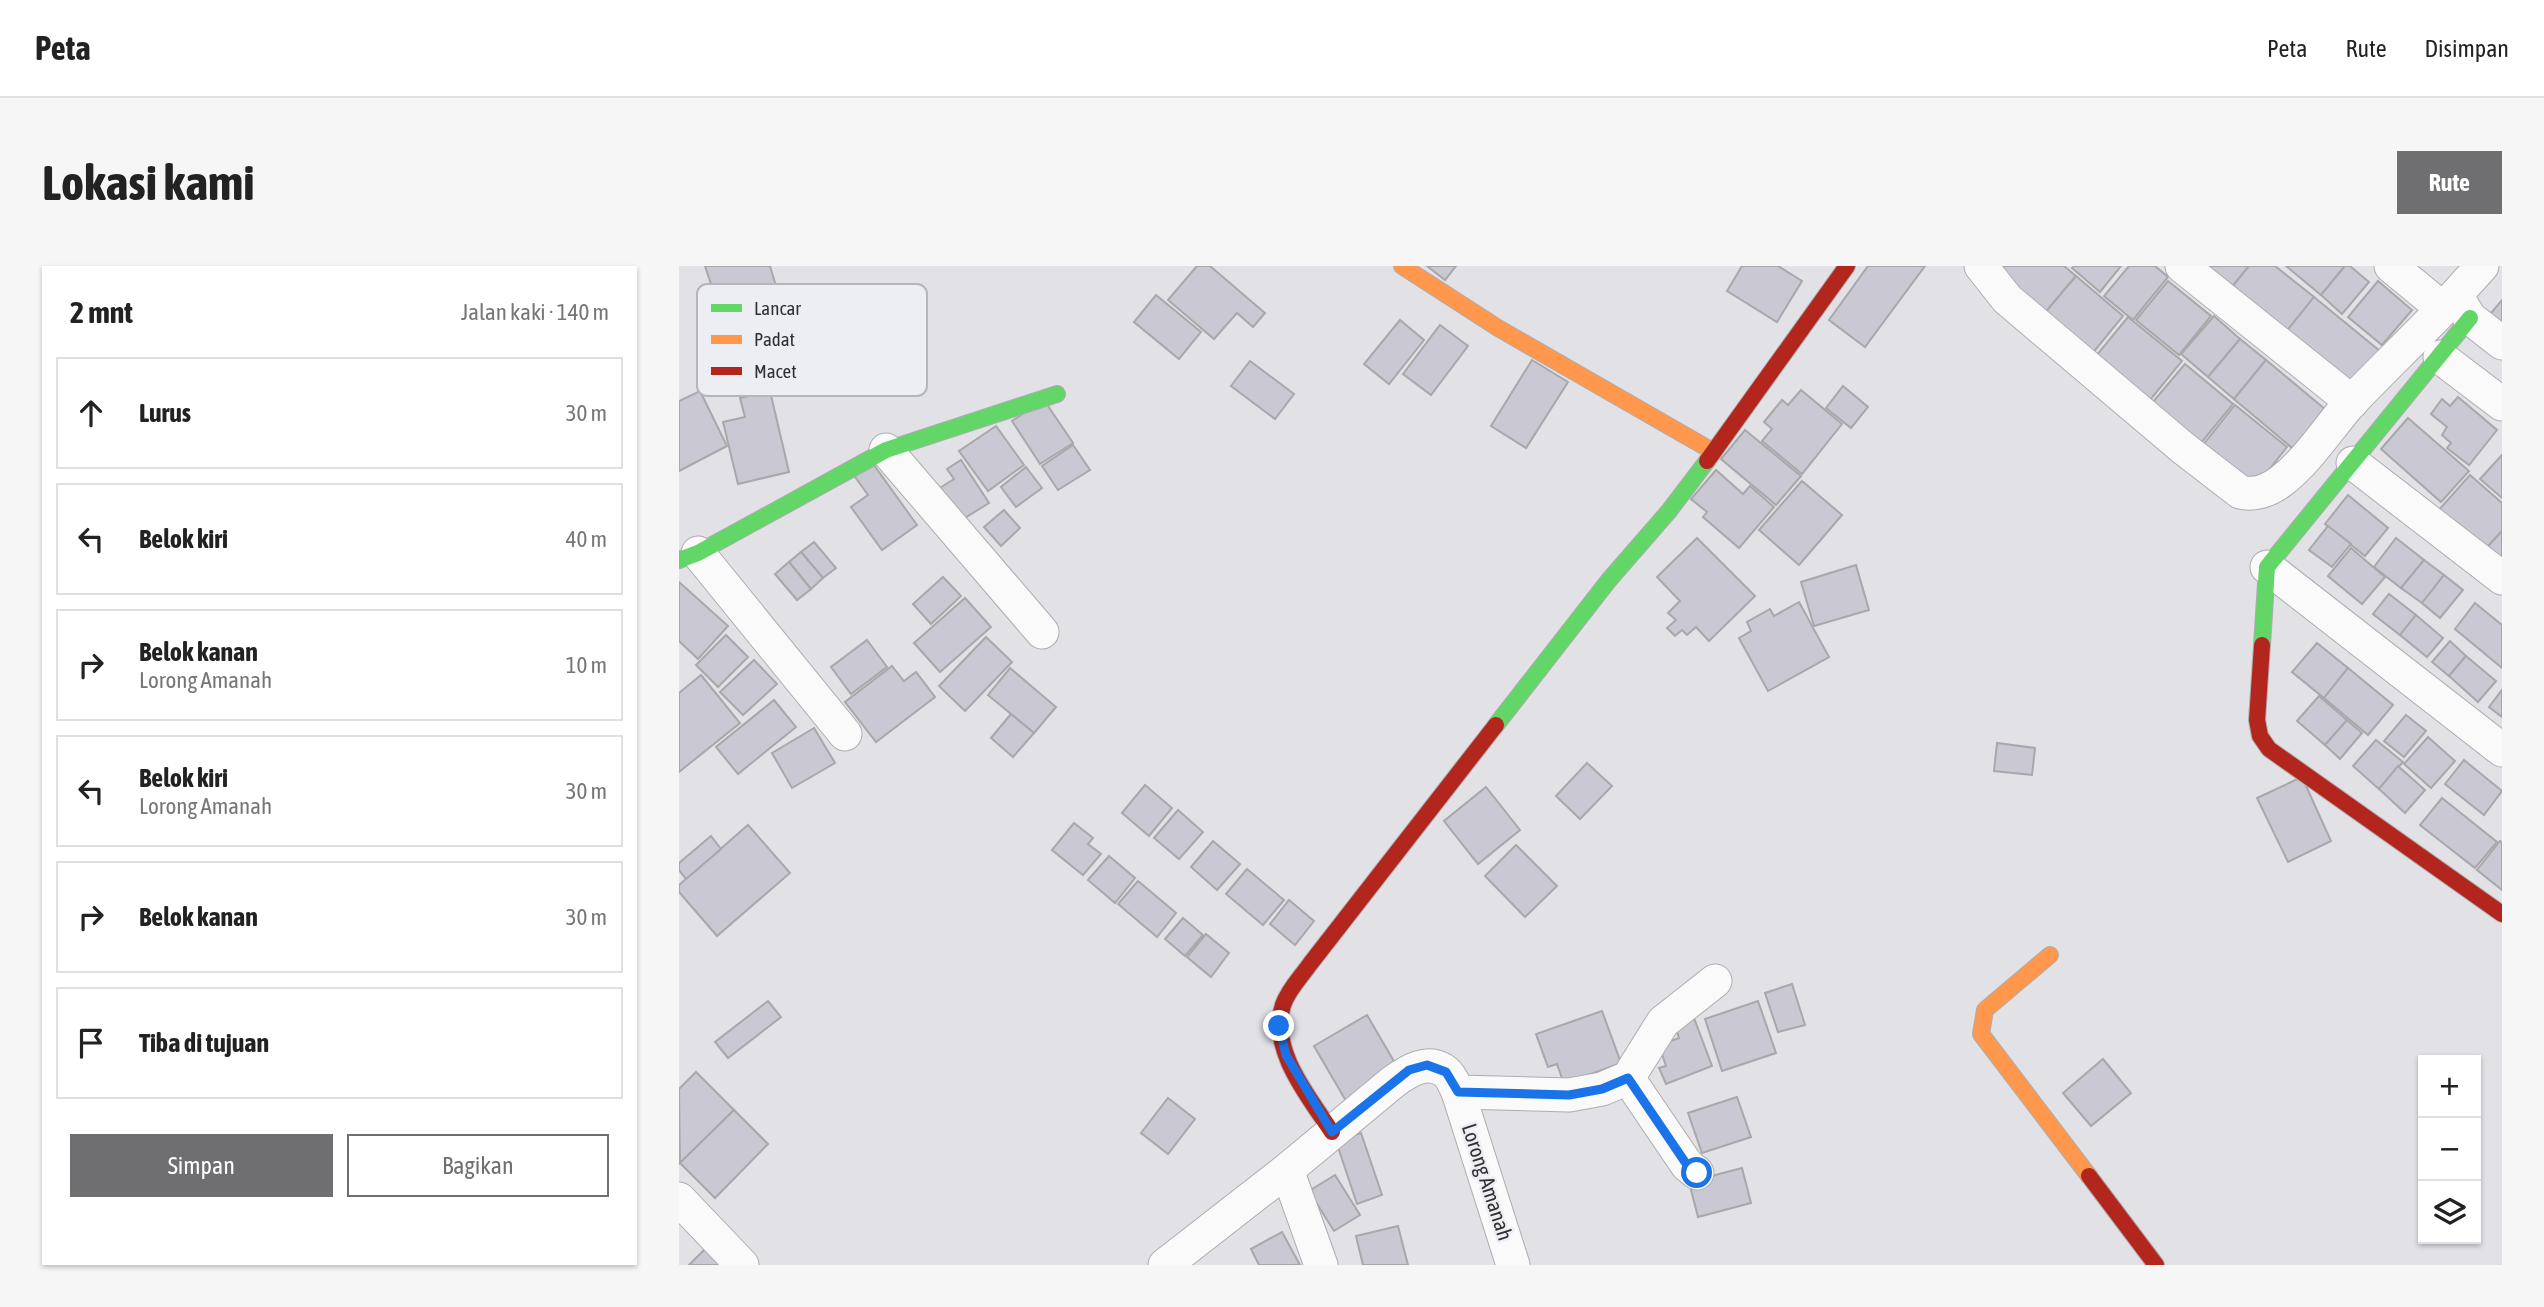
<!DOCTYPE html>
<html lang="id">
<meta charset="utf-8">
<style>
:root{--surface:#fff;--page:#f6f6f6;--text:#222;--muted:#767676;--line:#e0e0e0;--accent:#6f6f72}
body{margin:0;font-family:"Asap Condensed",sans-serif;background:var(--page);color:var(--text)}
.controls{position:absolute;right:21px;bottom:21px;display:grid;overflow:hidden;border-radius:0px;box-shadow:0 2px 5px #0004}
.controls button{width:63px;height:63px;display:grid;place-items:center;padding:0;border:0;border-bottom:2px solid var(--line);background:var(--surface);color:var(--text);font:35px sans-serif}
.stop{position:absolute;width:21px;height:21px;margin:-16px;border:5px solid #1a73e8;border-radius:50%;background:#fff}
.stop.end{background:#1a73e8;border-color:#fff;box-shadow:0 2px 7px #0008}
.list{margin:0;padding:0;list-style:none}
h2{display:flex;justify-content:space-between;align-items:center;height:91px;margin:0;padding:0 28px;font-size:30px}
h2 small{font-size:23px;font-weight:400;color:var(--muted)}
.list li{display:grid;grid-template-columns:46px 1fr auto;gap:21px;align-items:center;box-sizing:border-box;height:112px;margin:0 14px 14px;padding:0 14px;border:2px solid var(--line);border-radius:0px}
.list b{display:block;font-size:26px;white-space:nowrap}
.list p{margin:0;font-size:23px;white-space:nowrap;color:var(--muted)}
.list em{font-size:23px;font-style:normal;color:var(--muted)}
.actions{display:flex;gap:14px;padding:21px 28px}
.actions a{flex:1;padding:16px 0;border:2px solid var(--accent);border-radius:0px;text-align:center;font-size:24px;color:var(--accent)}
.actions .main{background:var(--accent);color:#fff}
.icon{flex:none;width:38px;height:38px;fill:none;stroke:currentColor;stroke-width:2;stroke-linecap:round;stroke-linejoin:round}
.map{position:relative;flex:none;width:1823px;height:999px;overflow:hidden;border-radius:0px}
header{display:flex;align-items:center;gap:42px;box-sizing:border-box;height:98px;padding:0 35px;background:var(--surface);border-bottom:2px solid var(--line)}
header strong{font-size:33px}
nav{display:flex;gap:38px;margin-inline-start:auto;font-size:24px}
.intro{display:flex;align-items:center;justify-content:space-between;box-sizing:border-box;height:168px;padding:0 42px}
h1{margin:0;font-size:49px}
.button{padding:18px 32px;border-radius:0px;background:var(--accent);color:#fff;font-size:24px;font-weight:700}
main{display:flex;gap:42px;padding:0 42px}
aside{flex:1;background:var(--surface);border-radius:0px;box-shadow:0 2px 5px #0004}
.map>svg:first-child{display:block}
.building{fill:#cac8d2;stroke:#a8a8ab;stroke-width:2}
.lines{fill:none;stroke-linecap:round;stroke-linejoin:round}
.street-casing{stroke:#adadb0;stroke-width:35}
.fast-casing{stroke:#adadb0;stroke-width:18}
.slow-casing{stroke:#adadb0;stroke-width:18}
.jam-casing{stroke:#adadb0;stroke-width:18}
.street{stroke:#fafafb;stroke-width:33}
.fast{stroke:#63d668;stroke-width:16}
.slow{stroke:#ff974d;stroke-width:16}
.jam{stroke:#b3261e;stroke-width:16}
.route{stroke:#1a73e8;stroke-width:9}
.labels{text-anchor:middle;stroke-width:5;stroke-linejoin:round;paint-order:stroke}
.street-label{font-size:21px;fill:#313134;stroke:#ededf4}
.key{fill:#ededf4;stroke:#b5b5ba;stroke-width:2}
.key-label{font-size:19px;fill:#313134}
</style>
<header>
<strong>Peta</strong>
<nav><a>Peta</a><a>Rute</a><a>Disimpan</a></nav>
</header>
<div class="intro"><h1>Lokasi kami</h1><a class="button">Rute</a></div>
<main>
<aside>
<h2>2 mnt<small>Jalan kaki · 140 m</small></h2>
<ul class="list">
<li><svg class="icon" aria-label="ahead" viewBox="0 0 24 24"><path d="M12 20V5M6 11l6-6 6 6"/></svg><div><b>Lurus</b></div><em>30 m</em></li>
<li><svg class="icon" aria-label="left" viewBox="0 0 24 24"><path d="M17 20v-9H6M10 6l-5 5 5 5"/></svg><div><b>Belok kiri</b></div><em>40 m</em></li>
<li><svg class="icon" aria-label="right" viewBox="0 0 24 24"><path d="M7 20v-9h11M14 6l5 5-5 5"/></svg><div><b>Belok kanan</b><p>Lorong Amanah</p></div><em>10 m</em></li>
<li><svg class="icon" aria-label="left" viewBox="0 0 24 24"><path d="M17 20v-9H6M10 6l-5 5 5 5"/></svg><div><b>Belok kiri</b><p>Lorong Amanah</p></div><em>30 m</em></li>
<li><svg class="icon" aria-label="right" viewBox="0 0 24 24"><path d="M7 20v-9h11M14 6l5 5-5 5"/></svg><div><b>Belok kanan</b></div><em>30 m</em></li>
<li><svg class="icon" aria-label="arrive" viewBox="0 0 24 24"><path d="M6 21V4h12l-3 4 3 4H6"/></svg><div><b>Tiba di tujuan</b></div></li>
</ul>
<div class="actions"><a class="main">Simpan</a><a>Bagikan</a></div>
</aside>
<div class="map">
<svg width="1823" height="999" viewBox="0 0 1823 999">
<rect width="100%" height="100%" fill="#e1e1e6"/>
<g class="building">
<polygon points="26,0 91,0 97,20 39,39"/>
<polygon points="518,0 531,0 586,47 574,61 558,47 535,73 489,34"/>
<polygon points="748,0 777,0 766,14"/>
<polygon points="1063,0 1099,0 1123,15 1098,56 1048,25"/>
<polygon points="1189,0 1246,0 1186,81 1150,54"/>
<polygon points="1307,0 1385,0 1397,10 1365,48"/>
<polygon points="1395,0 1442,0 1421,26 1393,2"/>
<polygon points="1450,0 1476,0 1489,11 1454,54 1425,30"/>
<polygon points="1514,0 1570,0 1548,27"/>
<polygon points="1570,0 1596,0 1635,31 1603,71 1548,27"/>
<polygon points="1607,0 1666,0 1642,29"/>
<polygon points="1666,0 1671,0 1690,16 1663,48 1642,29"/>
<polygon points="1397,10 1444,50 1413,88 1365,48"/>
<polygon points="1489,15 1532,50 1500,89 1457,54"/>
<polygon points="1699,15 1733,44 1703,79 1669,51"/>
<polygon points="477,29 522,66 500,93 455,56"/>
<polygon points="1635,31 1702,86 1670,126 1603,71"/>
<polygon points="1823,34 1823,65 1808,52"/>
<polygon points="1535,50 1561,73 1529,111 1502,88"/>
<polygon points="1449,51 1503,95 1471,134 1417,90"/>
<polygon points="721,54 745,74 710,118 685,98"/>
<polygon points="761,59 789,80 752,129 724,108"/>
<polygon points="1561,73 1587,94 1555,133 1529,111"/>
<polygon points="853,94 889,116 847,182 812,160"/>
<polygon points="1587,94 1652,148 1619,187 1555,133"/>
<polygon points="571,95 615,128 596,153 552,120"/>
<polygon points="1506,98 1554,138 1522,177 1473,137"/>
<polygon points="1164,120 1189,141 1172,162 1147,142"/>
<polygon points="1122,124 1163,158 1123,208 1083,175 1093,163 1085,156 1103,134 1109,139"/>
<polygon points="21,125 48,180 0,205 0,135"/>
<polygon points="91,125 110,206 59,218 44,156 66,151 61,132"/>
<polygon points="1779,131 1818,164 1790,199 1768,182 1772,177 1763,169 1768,161 1752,148 1763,133 1771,140"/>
<polygon points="365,134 394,177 361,198 333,155"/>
<polygon points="1556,139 1608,181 1577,220 1524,179"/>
<polygon points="1729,152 1790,205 1762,236 1702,183"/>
<polygon points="317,160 345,199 309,225 280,185"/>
<polygon points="1066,164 1122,210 1097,239 1042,193"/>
<polygon points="394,179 411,204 379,224 363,200"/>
<polygon points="1823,189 1823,232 1801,213"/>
<polygon points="282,194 310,237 276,258 256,225 275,213 268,203"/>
<polygon points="192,195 238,259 203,284 172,241 189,229 174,208"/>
<polygon points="347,201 363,222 337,241 322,221"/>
<polygon points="1037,204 1064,228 1071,220 1095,241 1060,282 1024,251 1028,246 1012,233"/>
<polygon points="1791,209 1823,237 1823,265 1803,287 1758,246"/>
<polygon points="1123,215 1163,249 1120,299 1080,264"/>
<polygon points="1669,229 1709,262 1686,290 1646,258"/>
<polygon points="325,244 341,262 322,280 305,261"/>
<polygon points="1649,260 1672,278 1653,301 1630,284"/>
<polygon points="1823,265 1823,304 1803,287"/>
<polygon points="1018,272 1076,330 1030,375 1017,361 1008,369 1003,364 996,370 988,362 997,354 989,347 1001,335 978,311"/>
<polygon points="1717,272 1745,294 1722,322 1695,301"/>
<polygon points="135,276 157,302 144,312 122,286"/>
<polygon points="1672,282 1706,311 1683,338 1649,310"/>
<polygon points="122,286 144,312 132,323 110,296"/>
<polygon points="1745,294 1765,309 1743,337 1722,322"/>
<polygon points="110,296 132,323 118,334 96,308"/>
<polygon points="1177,299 1190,344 1135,360 1122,316"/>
<polygon points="1765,309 1784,324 1761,352 1743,337"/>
<polygon points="264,311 282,330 252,358 234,338"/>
<polygon points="0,316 49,360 19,393 0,375"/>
<polygon points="1710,328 1737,349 1721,369 1694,348"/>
<polygon points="286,332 312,361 261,406 235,377"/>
<polygon points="1120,336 1150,391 1089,425 1060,372 1072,365 1068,356 1091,343 1095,350"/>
<polygon points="1796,337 1823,359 1823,402 1776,363"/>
<polygon points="1737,349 1764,372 1748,391 1721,369"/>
<polygon points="47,369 69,391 39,421 17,399"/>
<polygon points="307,371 333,396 286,445 260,420"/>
<polygon points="188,374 208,401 172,428 152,401"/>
<polygon points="1771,375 1787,390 1770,410 1753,396"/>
<polygon points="1638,377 1669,402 1645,432 1613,406"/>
<polygon points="1787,390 1817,415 1799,436 1770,410"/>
<polygon points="75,394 98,418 64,449 41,426"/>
<polygon points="213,400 225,415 237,406 256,431 197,476 166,436"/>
<polygon points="331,402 377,441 355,467 309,429"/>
<polygon points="1669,402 1714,439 1689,469 1645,432"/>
<polygon points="22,409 61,457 0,506 0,427"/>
<polygon points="1823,424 1823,451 1810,441"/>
<polygon points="1640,430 1668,454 1646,479 1618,455"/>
<polygon points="95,434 117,461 59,508 37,481"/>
<polygon points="332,448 355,467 334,491 312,472"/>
<polygon points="1727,449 1747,465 1725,491 1705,475"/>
<polygon points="1668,454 1683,467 1661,493 1646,479"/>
<polygon points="135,462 156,497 113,522 93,487"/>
<polygon points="1749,471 1776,495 1752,522 1725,498"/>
<polygon points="1697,474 1724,496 1700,523 1674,500"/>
<polygon points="1318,477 1356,482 1353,509 1315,505"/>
<polygon points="1785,494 1823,525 1805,549 1766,518"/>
<polygon points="908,497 933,520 901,553 877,530"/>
<polygon points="1719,500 1746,524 1726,547 1700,523"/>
<polygon points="1623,511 1652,575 1609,596 1578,532"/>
<polygon points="466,519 493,542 470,570 443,547"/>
<polygon points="807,521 841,564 799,598 765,555"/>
<polygon points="1763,532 1818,576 1796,602 1741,559"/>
<polygon points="499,544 524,566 500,593 475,572"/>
<polygon points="395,557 414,572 409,578 422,588 404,609 373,584"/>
<polygon points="69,559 111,607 38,670 0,626 0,619"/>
<polygon points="32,570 42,583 7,613 0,604 0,597"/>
<polygon points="534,575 561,598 538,624 512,601"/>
<polygon points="1821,575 1823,577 1823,624 1798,604"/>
<polygon points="837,579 878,620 846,651 806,610"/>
<polygon points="430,590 456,612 436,637 409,614"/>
<polygon points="568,603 605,634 584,659 547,628"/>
<polygon points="459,615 497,647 478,671 439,638"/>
<polygon points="610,634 635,655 616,679 591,658"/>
<polygon points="504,652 524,669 506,690 486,673"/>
<polygon points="527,668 550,687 532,711 508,691"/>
<polygon points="1113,718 1126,759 1099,766 1086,727"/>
<polygon points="89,735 102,751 49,792 36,776"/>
<polygon points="1079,735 1097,787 1043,805 1026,753"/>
<polygon points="923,745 942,797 885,818 878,798 869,801 857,768"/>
<polygon points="688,749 720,804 667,835 635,780"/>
<polygon points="1015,752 1033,800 987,818 980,802 987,800 980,779 1000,772 996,759"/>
<polygon points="1424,793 1452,827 1412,860 1384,827"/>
<polygon points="17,806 55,844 1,897 0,823"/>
<polygon points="1058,831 1072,871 1023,887 1009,847"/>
<polygon points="489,832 516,853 489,888 462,867"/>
<polygon points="55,844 89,878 36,932 1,897"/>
<polygon points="682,867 703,929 678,938 657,875"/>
<polygon points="1063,902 1072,937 1019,951 1010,916"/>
<polygon points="656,909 681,949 655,965 630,925"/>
<polygon points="719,960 729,999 684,999 677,970"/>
<polygon points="603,966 621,999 580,999 572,983"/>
<polygon points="28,981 46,999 10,999"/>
</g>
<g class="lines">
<g class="street-casing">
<g id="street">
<path d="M 1302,0 L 1328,33 L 1504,182 L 1561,226 C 1575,230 1590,224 1601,216 C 1630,194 1649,162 1673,135 C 1703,104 1734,74 1764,43"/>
<polyline points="1503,0 1673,136"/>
<polyline points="1712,0 1764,43 1803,0"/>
<polyline points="1778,31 1791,52 1823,77"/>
<polyline points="1761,91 1823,138"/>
<polyline points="207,184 363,366"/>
<polyline points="1674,197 1823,312"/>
<polyline points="19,287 166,468"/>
<polyline points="1588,301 1823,484"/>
<polyline points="949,812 1008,899 1018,907"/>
<polyline points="779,826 890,829 923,823 949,812 984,756 1036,715"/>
<polyline points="608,904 642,999"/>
<polyline points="0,933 63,999"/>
<path d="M 486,999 L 608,904 L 714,816 C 729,805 749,792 767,806 C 772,810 776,820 779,826 L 834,999"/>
</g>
</g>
<g class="fast-casing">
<g id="fast">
<polyline points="0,294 19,287 207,184 378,128"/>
<polyline points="1583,379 1588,301 1791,52"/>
<polyline points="817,459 930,314 990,245 1028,195"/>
</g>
</g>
<g class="slow-casing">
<g id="slow">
<polyline points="723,0 819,62 1035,186"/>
<polyline points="1371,689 1306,744 1302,768 1410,910"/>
</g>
</g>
<g class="jam-casing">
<g id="jam">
<polyline points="1028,195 1168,0"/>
<polyline points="1583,379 1578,454 1581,470 1590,483 1823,648"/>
<path d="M 653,866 C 630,831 590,784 604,739 C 609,724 622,711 631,698 L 817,459"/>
<polyline points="1410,910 1477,999"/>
</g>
</g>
<use href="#street" class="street"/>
<use href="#fast" class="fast"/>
<use href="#slow" class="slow"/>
<use href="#jam" class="jam"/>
</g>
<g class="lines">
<polyline class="route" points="600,760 607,789 653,866 730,804 748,799 767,806 779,826 890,829 923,823 949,812 1008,899 1018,907"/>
</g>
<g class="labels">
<g class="street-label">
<text transform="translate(808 916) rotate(72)" y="7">Lorong Amanah</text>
</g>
</g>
<rect x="18" y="18" width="230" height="112" rx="10" class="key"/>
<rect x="32" y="38" width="31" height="8" fill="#63d668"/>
<rect x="32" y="69" width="31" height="9" fill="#ff974d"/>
<rect x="32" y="101" width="31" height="8" fill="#b3261e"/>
<g class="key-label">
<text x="75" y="49">Lancar</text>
<text x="75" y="80">Padat</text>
<text x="75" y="112">Macet</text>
</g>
</svg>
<div class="controls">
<button>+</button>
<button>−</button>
<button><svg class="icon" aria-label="layers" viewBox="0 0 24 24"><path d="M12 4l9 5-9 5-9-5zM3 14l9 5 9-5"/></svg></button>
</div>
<div class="stop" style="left:1018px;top:907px"></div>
<div class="stop end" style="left:600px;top:760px"></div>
</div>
</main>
